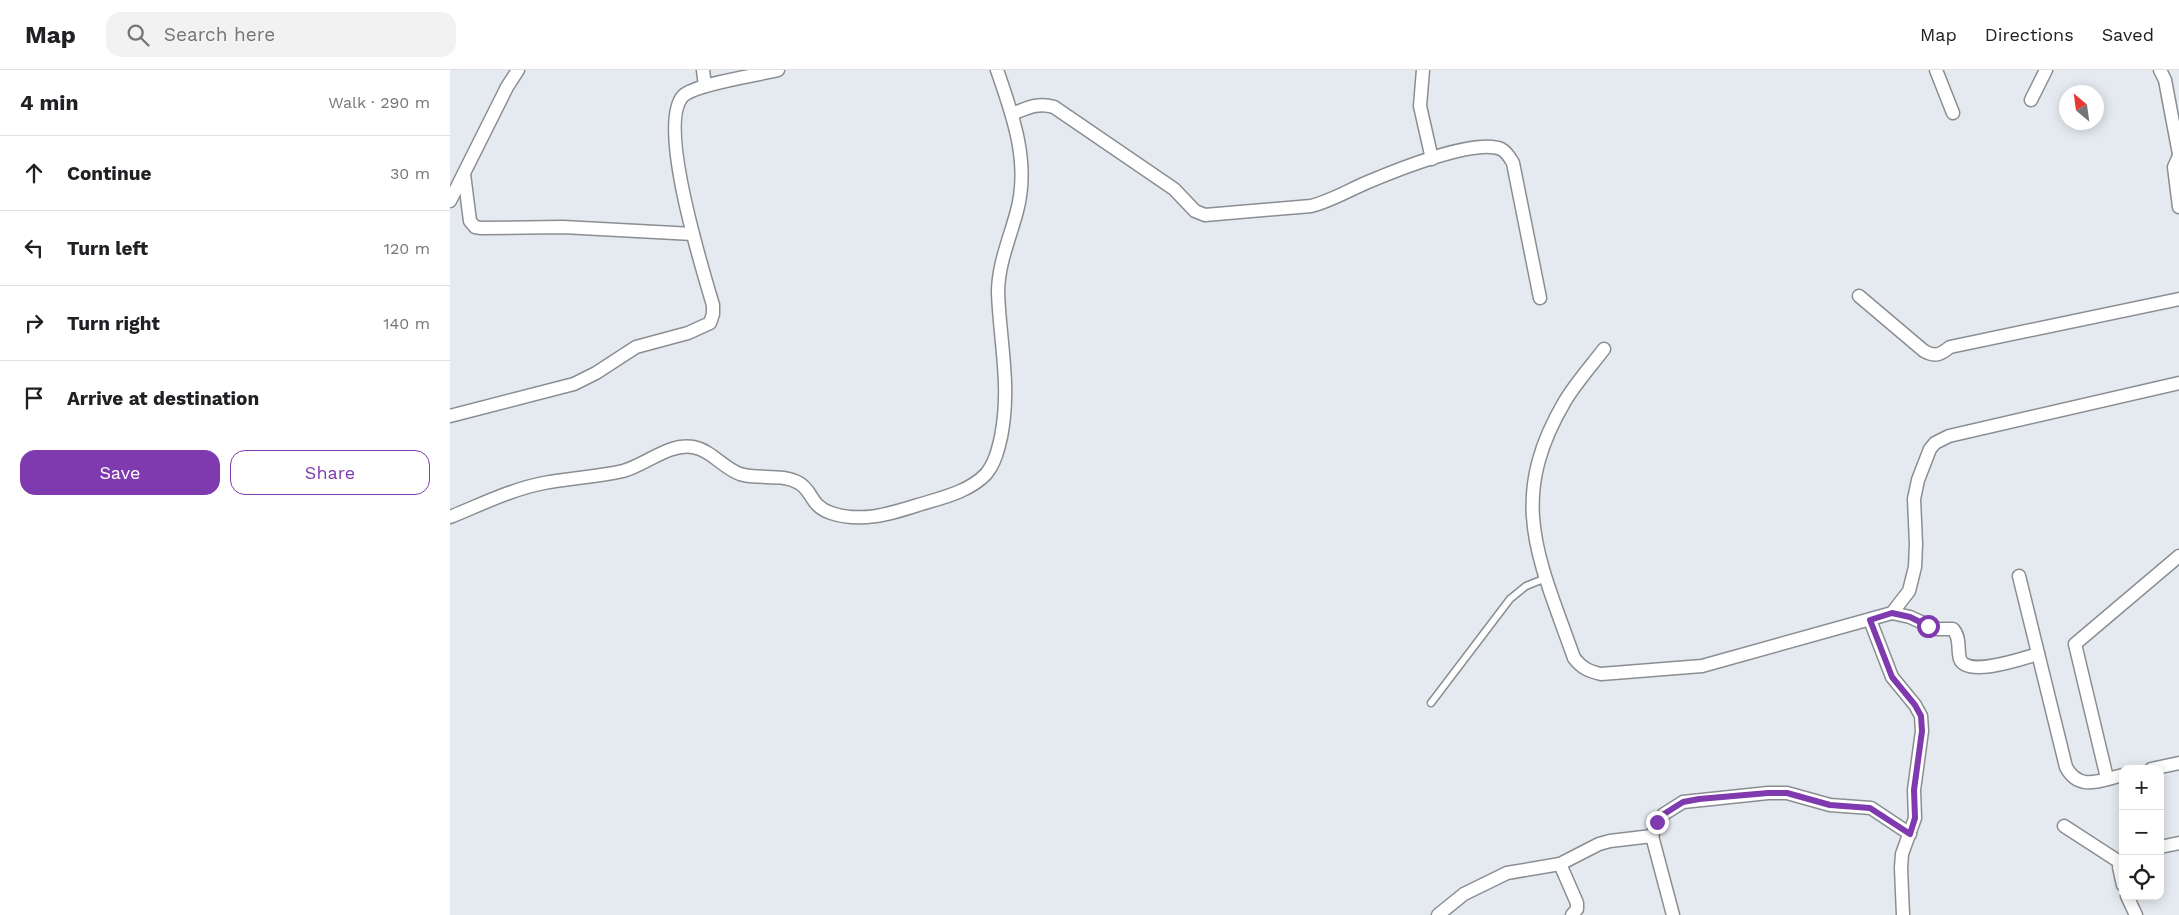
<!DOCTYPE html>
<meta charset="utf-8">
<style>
:root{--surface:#fff;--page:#f2f2f2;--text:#202124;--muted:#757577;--line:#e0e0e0;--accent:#7e3aae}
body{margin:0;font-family:"Work Sans",sans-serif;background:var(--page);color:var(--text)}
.controls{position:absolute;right:15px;bottom:15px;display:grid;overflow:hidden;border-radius:10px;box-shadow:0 2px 12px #0003}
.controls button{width:45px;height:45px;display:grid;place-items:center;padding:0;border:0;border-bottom:1px solid var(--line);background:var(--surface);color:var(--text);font:25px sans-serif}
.compass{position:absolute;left:1609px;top:15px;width:45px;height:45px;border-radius:50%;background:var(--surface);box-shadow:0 2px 12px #0003;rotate:331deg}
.stop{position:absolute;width:15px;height:15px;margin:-11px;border:4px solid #7e3aae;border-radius:50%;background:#fff}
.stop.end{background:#7e3aae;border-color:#fff;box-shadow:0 1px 5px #0008}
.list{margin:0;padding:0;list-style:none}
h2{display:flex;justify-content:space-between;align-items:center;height:65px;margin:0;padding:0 20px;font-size:21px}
h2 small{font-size:16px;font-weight:400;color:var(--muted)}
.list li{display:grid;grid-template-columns:32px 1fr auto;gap:15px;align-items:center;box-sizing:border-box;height:75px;padding:0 20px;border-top:1px solid var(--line)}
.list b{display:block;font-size:19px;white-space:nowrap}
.list em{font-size:16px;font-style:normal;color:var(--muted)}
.actions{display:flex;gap:10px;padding:15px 20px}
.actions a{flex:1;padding:11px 0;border:1px solid var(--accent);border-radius:15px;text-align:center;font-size:18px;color:var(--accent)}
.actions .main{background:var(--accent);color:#fff}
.icon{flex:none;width:28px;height:28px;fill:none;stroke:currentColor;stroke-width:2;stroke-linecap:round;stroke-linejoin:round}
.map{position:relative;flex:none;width:1729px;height:845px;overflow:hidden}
header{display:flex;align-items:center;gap:30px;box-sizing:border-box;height:70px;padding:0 25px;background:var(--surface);border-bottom:1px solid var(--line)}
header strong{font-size:24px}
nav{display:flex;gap:28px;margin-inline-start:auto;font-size:18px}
.search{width:350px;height:45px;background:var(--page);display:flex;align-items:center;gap:12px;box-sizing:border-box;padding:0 18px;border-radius:15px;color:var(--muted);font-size:19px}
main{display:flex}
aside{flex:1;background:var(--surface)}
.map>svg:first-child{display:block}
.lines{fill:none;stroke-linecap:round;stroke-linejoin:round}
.lane-casing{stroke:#8a8e93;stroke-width:9}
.street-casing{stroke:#8a8e93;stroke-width:15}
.lane{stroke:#fff;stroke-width:6}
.street{stroke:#fff;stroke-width:12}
.route{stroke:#7e3aae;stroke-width:6}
</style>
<header>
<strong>Map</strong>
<div class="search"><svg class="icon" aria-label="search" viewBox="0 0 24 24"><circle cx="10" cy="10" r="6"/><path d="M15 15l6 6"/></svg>Search here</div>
<nav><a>Map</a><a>Directions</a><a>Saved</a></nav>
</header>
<main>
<aside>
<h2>4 min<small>Walk · 290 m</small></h2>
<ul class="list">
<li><svg class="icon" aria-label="ahead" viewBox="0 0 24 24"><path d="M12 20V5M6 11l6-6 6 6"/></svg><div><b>Continue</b></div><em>30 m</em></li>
<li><svg class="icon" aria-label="left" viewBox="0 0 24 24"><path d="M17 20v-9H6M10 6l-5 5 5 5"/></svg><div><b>Turn left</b></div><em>120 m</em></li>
<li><svg class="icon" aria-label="right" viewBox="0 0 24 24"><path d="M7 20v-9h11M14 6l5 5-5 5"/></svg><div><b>Turn right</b></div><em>140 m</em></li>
<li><svg class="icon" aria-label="arrive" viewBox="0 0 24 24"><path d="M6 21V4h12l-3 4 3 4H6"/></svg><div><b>Arrive at destination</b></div></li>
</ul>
<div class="actions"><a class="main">Save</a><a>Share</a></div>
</aside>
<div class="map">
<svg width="1729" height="845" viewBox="0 0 1729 845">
<rect width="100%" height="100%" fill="#e4eaef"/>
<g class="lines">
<g class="lane-casing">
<polyline id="lane" points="981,633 1060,529 1076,516 1096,508"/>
</g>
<g class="street-casing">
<g id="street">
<polyline points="253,0 255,16"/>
<polyline points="973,0 970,36 982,89"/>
<polyline points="1486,0 1503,43"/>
<polyline points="1710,0 1715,10 1729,84"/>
<polyline points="1581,30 1596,0"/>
<path d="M 562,44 C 577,38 588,32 604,37 L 724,119 L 745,141 L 755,145 L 861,136 C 881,131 899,120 918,112 C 944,101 1025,68 1051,79 C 1057,82 1060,88 1063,93 L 1090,228"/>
<polyline points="1729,86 1724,97 1729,137"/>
<polyline points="14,104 20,151 25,157 31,158 113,157 243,164"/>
<polyline points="0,131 57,17 68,0"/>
<path d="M 1409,226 L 1474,281 C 1485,287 1490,285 1500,277 L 1729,229"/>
<path d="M 1154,279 C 1141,296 1126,313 1115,331 C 1056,431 1089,488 1124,588 C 1132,598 1138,601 1151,604 L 1252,596 L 1442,543 L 1459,521 L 1465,497 L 1466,474 L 1464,429 L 1468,410 L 1480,379 L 1485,373 L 1499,366 L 1729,313"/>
<path d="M 0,346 L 124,314 L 146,303 L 186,277 L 238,263 L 260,253 L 263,244 L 263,235 C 252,198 207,54 233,26 C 245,14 309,5 328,0"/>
<path d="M 0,447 C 30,435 62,419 94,413 C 120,408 147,407 173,401 C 196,395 218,373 243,377 C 261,380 273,398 290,404 C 309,410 332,403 349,413 C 363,421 360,436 381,443 C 411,453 440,444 468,435 C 491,428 519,422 536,404 C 545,393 548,380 551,367 C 561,316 550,273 548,223 C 548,194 560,168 567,141 C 580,92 563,46 547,0"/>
<path d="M 1569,506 L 1616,697 C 1629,722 1651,710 1673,705"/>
<path d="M 1442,543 L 1460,547 L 1486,559 L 1503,559 C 1511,568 1507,579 1510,589 C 1517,608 1574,588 1588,584"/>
<polyline points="1420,550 1442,607 1465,635 1471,646 1472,661 1464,720 1465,748 1452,784 1451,798 1453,845"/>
<polyline points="1701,699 1729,693"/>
<polyline points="1657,708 1625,574 1729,486"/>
<polyline points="1614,756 1668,791 1672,790"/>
<polyline points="1710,777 1729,773"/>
<polyline points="1673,789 1669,797 1673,815"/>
<polyline points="1110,794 1127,833 1127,839 1122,845"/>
<polyline points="1677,826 1686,845"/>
<polyline points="988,845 1014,824 1057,803 1110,794 1149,774 1160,771 1202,766"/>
<polyline points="1223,845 1202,766 1207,752 1214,744 1233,732 1318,723 1337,723 1380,735 1421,738 1460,764"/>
</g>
</g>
<use href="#lane" class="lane"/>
<use href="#street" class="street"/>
</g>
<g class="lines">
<polyline class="route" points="1207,752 1214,744 1233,732 1249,729 1318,723 1337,723 1380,735 1420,738 1460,764 1465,748 1464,720 1472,661 1471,646 1465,635 1442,607 1420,550 1442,543 1460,547 1478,556"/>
</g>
</svg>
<div class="controls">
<button>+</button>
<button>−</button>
<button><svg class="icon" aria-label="locate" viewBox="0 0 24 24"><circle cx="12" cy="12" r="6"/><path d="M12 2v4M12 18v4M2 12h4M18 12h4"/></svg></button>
</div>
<svg class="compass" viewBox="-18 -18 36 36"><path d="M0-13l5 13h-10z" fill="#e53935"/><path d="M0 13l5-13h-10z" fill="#757577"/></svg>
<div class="stop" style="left:1478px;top:556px"></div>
<div class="stop end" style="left:1207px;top:752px"></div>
</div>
</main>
